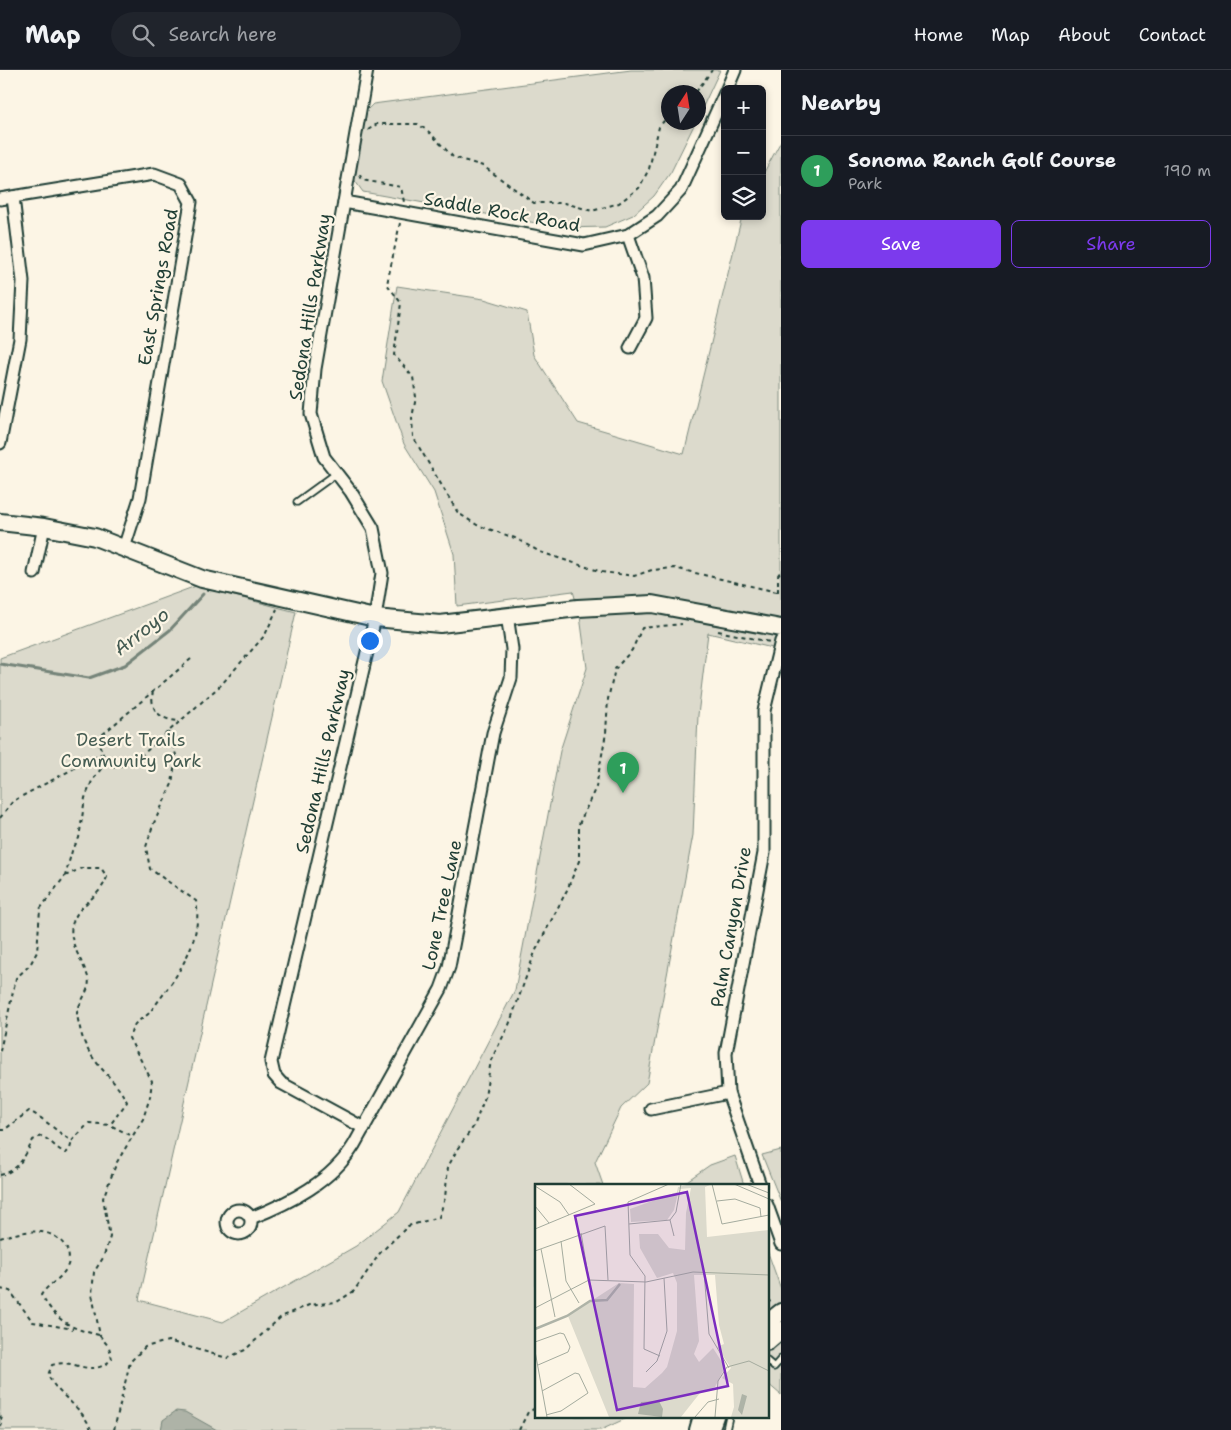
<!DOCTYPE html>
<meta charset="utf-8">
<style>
:root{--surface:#171b24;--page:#20242c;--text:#f1f3f6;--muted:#9ea1a6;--line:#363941;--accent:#7c3aed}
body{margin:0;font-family:"Shantell Sans",sans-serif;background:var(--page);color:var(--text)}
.controls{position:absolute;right:15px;top:15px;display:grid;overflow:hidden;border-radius:8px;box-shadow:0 2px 8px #0003}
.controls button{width:45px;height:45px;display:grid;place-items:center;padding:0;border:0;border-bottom:1px solid var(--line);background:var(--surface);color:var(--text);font:25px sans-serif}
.compass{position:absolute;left:661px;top:15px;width:45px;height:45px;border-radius:50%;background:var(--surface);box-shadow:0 2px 8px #0003;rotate:12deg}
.you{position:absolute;left:369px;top:570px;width:18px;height:18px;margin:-12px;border:4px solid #fff;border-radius:50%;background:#1a73e8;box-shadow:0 0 0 8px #1a73e833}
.badge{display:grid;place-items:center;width:32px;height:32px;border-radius:50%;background:var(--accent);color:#fff;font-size:16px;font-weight:700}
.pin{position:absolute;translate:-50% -41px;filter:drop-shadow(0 1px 2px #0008)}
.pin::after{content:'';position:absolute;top:26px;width:18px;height:15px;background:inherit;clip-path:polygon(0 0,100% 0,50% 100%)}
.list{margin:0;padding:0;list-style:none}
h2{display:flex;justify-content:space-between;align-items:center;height:65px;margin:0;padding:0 20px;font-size:21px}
h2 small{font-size:16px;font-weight:400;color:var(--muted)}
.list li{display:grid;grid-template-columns:32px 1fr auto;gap:15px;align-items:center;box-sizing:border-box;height:70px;padding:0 20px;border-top:1px solid var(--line)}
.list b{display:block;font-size:19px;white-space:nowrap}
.list p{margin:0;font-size:16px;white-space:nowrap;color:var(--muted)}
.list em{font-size:16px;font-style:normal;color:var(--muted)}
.actions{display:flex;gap:10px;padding:15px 20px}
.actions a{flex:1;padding:11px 0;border:1px solid var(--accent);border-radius:8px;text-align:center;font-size:18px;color:var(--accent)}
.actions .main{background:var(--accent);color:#fff}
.icon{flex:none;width:28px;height:28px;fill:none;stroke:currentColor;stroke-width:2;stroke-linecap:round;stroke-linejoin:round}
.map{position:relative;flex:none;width:781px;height:1360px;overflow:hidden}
header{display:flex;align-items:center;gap:30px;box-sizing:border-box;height:70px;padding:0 25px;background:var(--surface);border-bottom:1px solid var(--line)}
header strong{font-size:24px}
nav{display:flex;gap:28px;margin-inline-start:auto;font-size:18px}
.search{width:350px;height:45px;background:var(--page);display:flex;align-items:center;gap:12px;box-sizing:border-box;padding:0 18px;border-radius:28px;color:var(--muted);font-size:19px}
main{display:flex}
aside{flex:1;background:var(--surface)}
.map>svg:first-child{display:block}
.green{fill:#dcdacc;stroke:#7e8c80}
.water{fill:#aeb3a7;stroke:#758479}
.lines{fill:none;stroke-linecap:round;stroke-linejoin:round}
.stream{stroke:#758479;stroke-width:3}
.lane-casing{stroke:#1f3d34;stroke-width:9}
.street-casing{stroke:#1f3d34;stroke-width:15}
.secondary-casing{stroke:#1f3d34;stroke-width:20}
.path{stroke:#1f3d34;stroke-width:2;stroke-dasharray:4 4;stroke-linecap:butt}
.lane{stroke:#fcf5e5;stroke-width:5.5}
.street{stroke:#fcf5e5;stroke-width:11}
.secondary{stroke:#fcf5e5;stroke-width:16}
.labels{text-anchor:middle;stroke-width:4.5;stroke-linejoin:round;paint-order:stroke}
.street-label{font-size:18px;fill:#1f3d34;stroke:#fcf5e5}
.park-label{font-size:18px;fill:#455c52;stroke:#fcf5e5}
.water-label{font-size:19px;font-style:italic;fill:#435a51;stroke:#fcf5e5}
.inset-river{fill:none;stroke:#aeb3a7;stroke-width:2.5}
.inset-road{fill:none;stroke:#a4ab9e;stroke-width:1}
.view{fill:#7b2cbf;fill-opacity:0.15;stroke:#7b2cbf;stroke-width:2.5}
.inset-edge{fill:none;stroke:#1f3d34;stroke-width:2.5}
</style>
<header>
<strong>Map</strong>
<div class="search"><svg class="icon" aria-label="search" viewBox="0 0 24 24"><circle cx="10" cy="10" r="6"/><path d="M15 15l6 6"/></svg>Search here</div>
<nav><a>Home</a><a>Map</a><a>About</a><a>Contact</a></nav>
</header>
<main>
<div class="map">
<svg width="781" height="1360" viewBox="0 0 781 1360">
<rect width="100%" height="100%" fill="#fcf5e5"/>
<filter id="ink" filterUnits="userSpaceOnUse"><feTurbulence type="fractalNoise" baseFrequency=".02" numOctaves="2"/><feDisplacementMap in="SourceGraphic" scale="10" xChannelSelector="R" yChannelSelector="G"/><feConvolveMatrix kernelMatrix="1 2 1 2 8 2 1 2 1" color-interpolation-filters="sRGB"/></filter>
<g filter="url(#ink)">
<g class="green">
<polygon points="631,0 720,0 699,45 698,22 668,22 668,52 695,53 671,102 654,126 633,145 605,157 564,158 363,122 353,108 365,42 373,34"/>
<polygon points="781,71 781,580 708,563 698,645 693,765 647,1013 621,1038 595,1092 603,1115 536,1115 536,1346 631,1346 601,1360 0,1360 0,588 196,516 296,542 139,1230 223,1252 356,1176 399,1142 515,920 560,681 587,598 580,546 573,521 457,536 454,484 434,422 404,374 382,311 397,216 484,229 527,242 534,285 578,353 684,384 742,146 762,146 762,106"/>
<polygon points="781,1080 781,1132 762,1085"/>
<polygon points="735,1086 744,1115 681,1115 710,1095"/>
<polygon points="767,1180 781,1219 781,1234 767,1246"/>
<polygon points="781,1267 781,1325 767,1313 767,1282"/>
</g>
<polygon class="water" points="176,1341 185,1342 217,1360 161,1360 163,1350"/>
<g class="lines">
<polyline class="stream" points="0,594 89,608 125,595 170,560 203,524"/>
<g class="lane-casing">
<g id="lane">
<polyline points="297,432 337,403"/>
<polyline points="767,1291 774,1297 781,1289"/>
<polyline points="726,1360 729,1346"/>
</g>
</g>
<g class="street-casing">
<g id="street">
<polyline points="727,19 735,0"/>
<polyline points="0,129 154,104 181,114 191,132 140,428 124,478"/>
<polyline points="344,132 584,175 628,165 657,146 681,120 725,23"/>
<polyline points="628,165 643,208 646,248 630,278"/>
<polyline points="0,373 20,269 23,211 13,127"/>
<polyline points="34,503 44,457"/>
<polyline points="651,1039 728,1023"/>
<polyline points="364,1058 281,1013 274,1005 271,992 375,548 382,503 373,458 351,422 324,387 311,344 315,299 367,0"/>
<polyline points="760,1115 728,1023 726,983 764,783 764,641 781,571"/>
<polyline points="767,1135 781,1174"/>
<circle cx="239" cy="1152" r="12"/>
<path d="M 251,1148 C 291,1132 331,1112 354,1075 L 441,919 L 449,897 L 493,663 L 511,608 L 512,579 L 507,545"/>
</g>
</g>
<g class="secondary-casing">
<g id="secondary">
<polyline points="0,452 44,457 95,467 202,509 375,548 440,554 578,538 652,534 781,558"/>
<polyline points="767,1253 781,1242"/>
<polyline points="767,1272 781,1260"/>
<polyline points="698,1360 702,1346"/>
<polyline points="710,1360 715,1346"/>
</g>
</g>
<g class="path">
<polyline points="696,22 712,0"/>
<polyline points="368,60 377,54 418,54 429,62 453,87 483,96 534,133 565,133 592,141 619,133 639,118 649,99 659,57 668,46"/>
<polyline points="360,105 362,110 401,117 404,132"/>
<polyline points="400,153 387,214 401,233 394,285 413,307 416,327 412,348 413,367 458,443 477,455 515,468 540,482 602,502 634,506 652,500 674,498 781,523"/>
<polyline points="778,522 778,505 781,501"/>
<polyline points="718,561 770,572"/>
<polyline points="191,589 103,664 99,674 106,692 115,697 134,692 221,615 265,565 277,539"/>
<path d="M 153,621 C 149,641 161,650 179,651"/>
<polyline points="0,748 13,731 101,684"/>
<path d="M 65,806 L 82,798 L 101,798 L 107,807 C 99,829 80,832 73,852 C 66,870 83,891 88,907 C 92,919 79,931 77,943 C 77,947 79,954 80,958 C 87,993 112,1003 127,1032 L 110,1055"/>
<polyline points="0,981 16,908 30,895 37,882 40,839 65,806 72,781 79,768 85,728 92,711 106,692"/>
<path d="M 0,1060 L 4,1060 L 29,1041 C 45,1049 57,1062 72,1071 L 89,1053 L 110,1055 L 130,1065"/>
<path d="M 0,1105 C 19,1101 25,1086 33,1070 L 41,1066 C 51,1070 56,1079 66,1083 L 70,1079 L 72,1071"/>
<path d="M 0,1168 C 24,1161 52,1154 67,1179 C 69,1184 70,1192 67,1197 C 61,1210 48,1214 41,1225 C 58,1252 69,1258 99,1265"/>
<polyline points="0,1219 10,1221 33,1252 73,1259"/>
<polyline points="767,1230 773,1233"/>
<polyline points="0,1346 3,1351 0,1359"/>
<path d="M 91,1360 C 83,1336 58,1327 48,1305 L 52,1295 C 75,1287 90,1310 112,1289 L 109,1277 L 100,1266 L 92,1224 L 94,1202 L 103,1188 L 110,1167 L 103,1128 L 117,1092 L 143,1049 L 150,1027 L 152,1011 L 129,968 C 131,964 132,958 135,954 C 140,949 146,947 150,942 C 174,911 204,872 196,831 L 150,799 L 146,777 L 153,755 L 172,714 L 176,685 L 168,662"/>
<polyline points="114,1360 130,1292 145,1277 168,1271 227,1288 245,1280 281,1247 309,1235 337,1232 354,1221 380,1183 408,1156 439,1147 445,1128 448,1097 458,1078 474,1056 485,1027 491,990 509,955 535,882 567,820 579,791 579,754 596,717 606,663 608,629 615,599 632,580 642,558 682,554"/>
<polyline points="519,1360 528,1342 536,1338"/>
</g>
<use href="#lane" class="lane"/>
<use href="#street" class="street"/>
<use href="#secondary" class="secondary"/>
</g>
</g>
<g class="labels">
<g class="street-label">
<text transform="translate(502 142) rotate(10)" y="6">Saddle Rock Road</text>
<text transform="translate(158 217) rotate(-80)" y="6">East Springs Road</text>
<text transform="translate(310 237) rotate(-81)" y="6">Sedona Hills Parkway</text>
<text transform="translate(323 691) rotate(-77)" y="6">Sedona Hills Parkway</text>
<text transform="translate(442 835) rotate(-78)" y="6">Lone Tree Lane</text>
<text transform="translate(731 857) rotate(-80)" y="6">Palm Canyon Drive</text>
</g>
<g class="park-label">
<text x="131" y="676">Desert Trails<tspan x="131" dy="21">Community Park</tspan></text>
</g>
<g class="water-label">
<text transform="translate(141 561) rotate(-38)" y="7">Arroyo</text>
</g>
</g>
<g transform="translate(535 1114)">
<rect width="234" height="234" fill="#fcf5e5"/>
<path d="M 156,0 L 175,1 L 170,3 L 172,53 L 234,46 L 234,233 L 196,233 L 199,223 L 198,200 L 187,194 L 196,184 L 182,163 L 189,160 L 184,141 L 180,91 L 159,91 L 164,157 L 159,170 L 164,178 L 178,164 L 190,183 L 180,203 L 165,209 L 146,233 L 74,233 L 33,132 L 84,99 L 99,100 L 98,203 L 110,204 L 127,189 L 132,183 L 142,147 L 142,99 L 138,89 L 122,94 L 105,64 L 104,50 L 123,50 L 134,64 L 150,66 L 151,29 L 156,4 L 144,5 L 139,26 L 132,36 L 96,38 L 95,25 L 142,8 L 143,3 Z" fill="#dcdacc"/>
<path d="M 207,210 L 212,212 L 207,231 L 203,226 ZM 124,217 L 128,225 L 127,233 L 103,230 L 106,218 Z" fill="#aeb3a7"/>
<path class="inset-river" d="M 0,145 L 32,132 L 55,117 L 72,116 L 85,100"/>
<path class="inset-road" d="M 34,0 L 60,20M 177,0 L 187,40 L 234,31M 199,0 L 234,15M 211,0 L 234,9M 0,2 L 25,18 L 34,31M 182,17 L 200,15 L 225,24 L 226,33M 0,22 L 14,39M 135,36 L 139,52M 94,40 L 135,36 L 141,28 L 146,0M 0,45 L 60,20M 46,49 L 54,96M 26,57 L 31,97 L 44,119M 6,65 L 20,133M 0,67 L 70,42 L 73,96M 169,88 L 174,150 L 194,184M 0,124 L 54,96 L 111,98 L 158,88 L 234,91M 0,158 L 25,149 L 29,150 L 35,163 L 33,168 L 3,181M 0,167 L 12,233M 125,172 L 109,165 L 110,92 L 95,71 L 93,18 L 134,0M 111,188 L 122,177 L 132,147 L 129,94M 7,207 L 40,189 L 44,190 L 53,209 L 26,227 L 11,231M 160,233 L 173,218 L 184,215M 180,233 L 183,197 L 192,183 L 214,177 L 234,187"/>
<path class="view" d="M 152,8 L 193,202 L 82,226 L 40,32 Z"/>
<rect width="234" height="234" class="inset-edge"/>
</g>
</svg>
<div class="controls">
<button>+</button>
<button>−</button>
<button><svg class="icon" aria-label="layers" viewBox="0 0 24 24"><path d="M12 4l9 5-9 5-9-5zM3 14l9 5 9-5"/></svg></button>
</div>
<svg class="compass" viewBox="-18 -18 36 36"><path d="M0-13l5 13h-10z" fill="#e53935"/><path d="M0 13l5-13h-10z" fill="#9ea1a6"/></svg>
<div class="you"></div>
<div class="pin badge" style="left:623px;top:723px;background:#2e9e5b">1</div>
</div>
<aside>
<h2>Nearby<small></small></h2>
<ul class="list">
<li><span class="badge" style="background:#2e9e5b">1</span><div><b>Sonoma Ranch Golf Course</b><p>Park</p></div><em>190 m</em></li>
</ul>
<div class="actions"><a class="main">Save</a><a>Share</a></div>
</aside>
</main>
